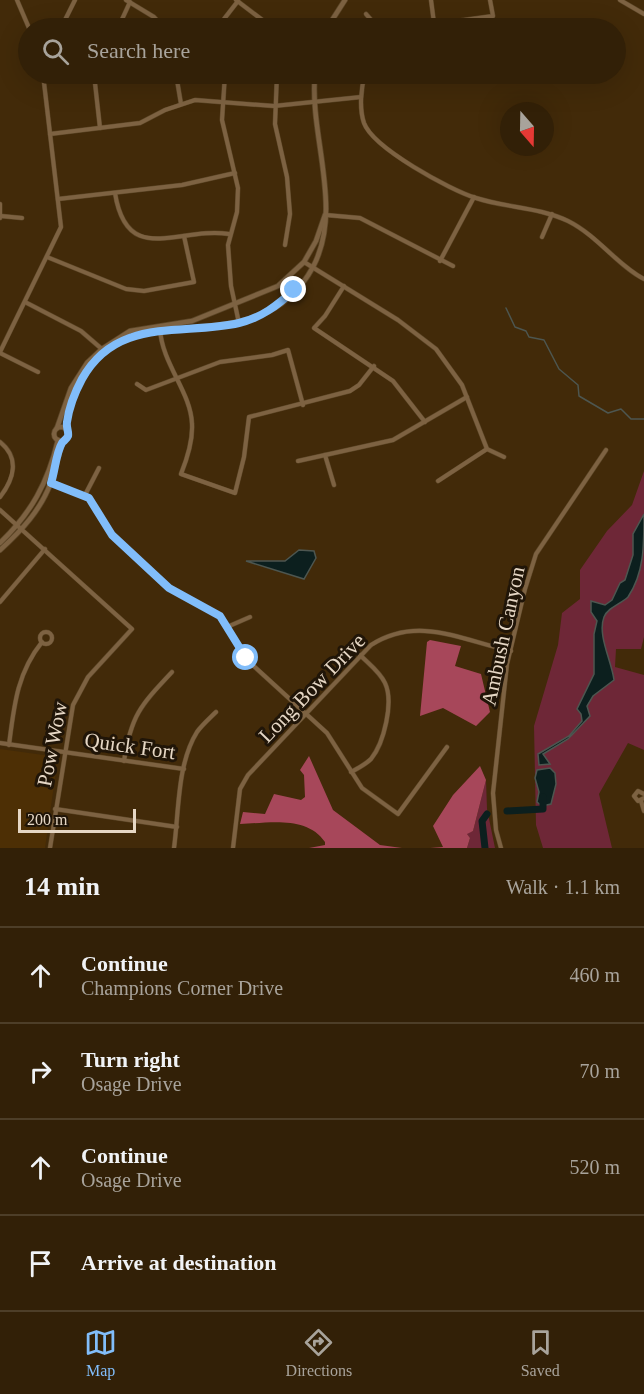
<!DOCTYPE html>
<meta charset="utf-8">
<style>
:root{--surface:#322007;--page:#3a2811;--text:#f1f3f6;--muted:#a8a39b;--line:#4d3e28;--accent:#81bdfa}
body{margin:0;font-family:Georgia,serif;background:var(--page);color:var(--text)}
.compass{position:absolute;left:500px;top:102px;width:54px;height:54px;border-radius:50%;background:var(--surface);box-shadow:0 6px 24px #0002;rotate:160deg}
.scale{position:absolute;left:18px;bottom:15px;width:118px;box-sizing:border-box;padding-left:6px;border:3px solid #e6d7c5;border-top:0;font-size:16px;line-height:21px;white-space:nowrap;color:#e6d7c5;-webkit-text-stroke:4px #201508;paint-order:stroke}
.stop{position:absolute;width:18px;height:18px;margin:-14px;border:4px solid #81bdfa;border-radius:50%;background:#fff}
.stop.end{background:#81bdfa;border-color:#fff;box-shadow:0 2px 6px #0008}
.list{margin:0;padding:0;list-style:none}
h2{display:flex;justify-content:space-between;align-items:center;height:78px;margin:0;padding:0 24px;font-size:26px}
h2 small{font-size:20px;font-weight:400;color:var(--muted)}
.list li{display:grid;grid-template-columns:39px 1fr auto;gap:18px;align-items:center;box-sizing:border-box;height:96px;padding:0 24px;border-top:2px solid var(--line)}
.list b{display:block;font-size:22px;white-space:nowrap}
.list p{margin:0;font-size:20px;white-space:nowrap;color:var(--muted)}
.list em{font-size:20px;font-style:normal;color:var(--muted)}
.icon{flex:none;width:33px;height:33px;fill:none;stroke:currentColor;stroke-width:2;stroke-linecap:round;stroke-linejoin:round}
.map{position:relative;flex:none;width:644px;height:848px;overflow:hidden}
.search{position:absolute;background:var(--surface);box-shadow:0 6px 24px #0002;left:18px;right:18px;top:18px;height:66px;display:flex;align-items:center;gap:15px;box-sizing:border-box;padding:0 21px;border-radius:33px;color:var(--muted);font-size:22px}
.sheet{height:462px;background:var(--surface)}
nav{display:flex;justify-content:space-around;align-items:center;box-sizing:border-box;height:84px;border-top:2px solid var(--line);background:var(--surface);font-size:16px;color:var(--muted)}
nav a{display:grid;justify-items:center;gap:3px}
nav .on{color:var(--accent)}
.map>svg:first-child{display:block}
.built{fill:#4d2f05}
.green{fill:#6e2737}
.forest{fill:#a7475a}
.water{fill:#0c1f1e;stroke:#4d5650;stroke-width:1.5}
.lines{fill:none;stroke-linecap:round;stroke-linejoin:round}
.stream{stroke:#4d5650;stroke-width:1.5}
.river{stroke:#0c1f1e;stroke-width:7}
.minor-casing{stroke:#5c4627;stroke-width:5}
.tertiary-casing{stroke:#5c4627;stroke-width:6}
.minor{stroke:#7d6242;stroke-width:4}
.tertiary{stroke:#7d6242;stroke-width:4.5}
.route{stroke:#81bdfa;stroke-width:8}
.labels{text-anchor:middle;stroke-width:6;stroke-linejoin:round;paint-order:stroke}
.street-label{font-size:21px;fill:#e6d7c5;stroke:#201508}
</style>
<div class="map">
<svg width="644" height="848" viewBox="0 0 644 848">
<rect width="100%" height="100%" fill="#422a09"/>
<polygon class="built" points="0,749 58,757 45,848 0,848"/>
<g class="green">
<polygon points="644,471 644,637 641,649 616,649 615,667 644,675 644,750 628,743 599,794 612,848 543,848 536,825 534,726 558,645 562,613 580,599 580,570 607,531 632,505"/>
<polygon points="486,780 487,809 495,848 467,848 470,838 466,833 473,831"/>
</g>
<g class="forest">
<polygon points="430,640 461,646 455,666 481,674 490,712 476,726 443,708 420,716 427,642"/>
<path d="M 309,756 L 333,810 L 380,845 L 402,848 L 309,848 L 325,845 L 325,842 C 307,815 268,823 240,824 L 243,812 L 265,814 L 274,794 L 301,800 L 305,797 L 304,775 L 300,770 Z"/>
<polygon points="480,766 486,780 473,831 467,834 470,838 467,848 430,848 443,847 433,826 453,795"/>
</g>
<g class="water">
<path d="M 644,514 C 644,547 644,573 628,597 C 621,604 608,607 604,617 C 597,635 612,662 614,680 L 593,696 L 587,706 L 590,716 L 568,739 L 543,754 L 550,764 L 539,765 L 538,754 L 569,736 L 582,721 L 581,714 L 577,709 L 594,674 L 594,634 L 597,621 L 591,612 L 591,601 L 605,605 L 612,600 L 620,583 L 625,580 L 633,555 L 633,534 Z"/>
<polygon points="299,550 314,551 316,558 304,579 246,561 285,561"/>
<polygon points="550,768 555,773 556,784 551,804 542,806 537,802 539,792 535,778 537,770"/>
</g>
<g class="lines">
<polyline class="stream" points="506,308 515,327 526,331 529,337 544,340 559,369 578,385 579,396 608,413 621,409 631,419 644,419"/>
<g class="river">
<polyline points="507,811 543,809 543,797"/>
<polyline points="485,848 482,821 487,814"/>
</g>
<g class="minor-casing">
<g id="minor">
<polyline points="17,0 29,28"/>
<polyline points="126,0 154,17 164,28"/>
<polyline points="236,0 273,28"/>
<polyline points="431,0 434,23"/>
<polyline points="620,0 644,14"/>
<polyline points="366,14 378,28"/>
<polyline points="61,28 75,0"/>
<polyline points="118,28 130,2"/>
<polyline points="222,28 224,19 238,1"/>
<polyline points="406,28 493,16 490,0"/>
<polyline points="98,74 95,83 100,128"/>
<polyline points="176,74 181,104"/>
<polyline points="225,74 222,120 238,188 237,212 228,245 231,286 239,323"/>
<polyline points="277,74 275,124 287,177 290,214 285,245"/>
<path d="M 365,74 C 361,88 359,108 364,123 C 373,148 450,190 476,198 C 507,208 539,207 568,221 C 598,236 618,266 644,279"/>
<polyline points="50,134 140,123 165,110 195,100 274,106 361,97"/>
<path d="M 115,193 C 127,268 179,226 229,234"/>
<polyline points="58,199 182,185 235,173"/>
<polyline points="0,204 0,218"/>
<polyline points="326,215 360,218 453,266"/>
<polyline points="1,216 22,218"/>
<polyline points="542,237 552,214"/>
<polyline points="47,257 126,289 144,291 194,282 184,236"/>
<polyline points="440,261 474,197"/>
<polyline points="304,262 398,320 436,349 462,385 487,449 504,457"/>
<polyline points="344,286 325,316 314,328 393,381 425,422"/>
<polyline points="25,302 81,331 103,350"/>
<path d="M 160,329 C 162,364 191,392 192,424 C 193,441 187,459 181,474 L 235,493 L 244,457 L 249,417 L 350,391 L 359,385 L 374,366"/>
<polyline points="0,352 61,227 43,74"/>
<polyline points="0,353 38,372"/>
<polyline points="137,384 146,390 220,362 272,355 288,350 303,405"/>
<path d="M 0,442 C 20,458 14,479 0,497"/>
<polyline points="325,455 334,485"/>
<polyline points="298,461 393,440 467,397"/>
<polyline points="438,481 487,449"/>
<polyline points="50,482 89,498 112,535 169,588 220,616 246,659 327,733 362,788 398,814 447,747"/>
<polyline points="85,495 99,468"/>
<polyline points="0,510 132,629 88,677 73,705 50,848"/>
<polyline points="0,602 45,549"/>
<polyline points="227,627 250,617"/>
<circle cx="46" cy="638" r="6"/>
<polyline points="0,743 184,769"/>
<path d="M 9,745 C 14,706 17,673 42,642"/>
<path d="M 124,761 C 131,715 141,705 172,672"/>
<path d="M 351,772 C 358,768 365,765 371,759 C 384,743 394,702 385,683 C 380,672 369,664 360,655"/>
<polyline points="644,794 638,791 634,796 638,801 644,798"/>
<polyline points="641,801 644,811"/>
<polyline points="55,809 177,827"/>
<path d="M 174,848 C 179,812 177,764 197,732 C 202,725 210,718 216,712"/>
<path d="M 233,848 L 240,789 L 248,775 L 371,645 C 418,615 461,640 511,651"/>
<polyline points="501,848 496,830 493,793 507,664 525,589 536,554 606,450"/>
</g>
</g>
<g class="tertiary-casing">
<g id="tertiary">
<polyline points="327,28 345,0"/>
<circle cx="61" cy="434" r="7"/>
<polyline points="57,428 71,388 87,363 102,349 130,331 192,321 278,286 304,262 316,241 325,215"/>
<path d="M 67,430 C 66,415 72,399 78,386 C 128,284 256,372 313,267 C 344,208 309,136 315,74"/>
<path d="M 0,543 C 31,513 48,483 58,440"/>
<path d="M 0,550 C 21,531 41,510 51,482 C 56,469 58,454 63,441"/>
</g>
</g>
<use href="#minor" class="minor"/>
<use href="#tertiary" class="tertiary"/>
</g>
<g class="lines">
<path class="route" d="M 246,658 L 220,616 L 169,588 L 112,535 L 89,498 L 51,483 C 55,471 56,453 62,443 C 63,441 67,439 68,436 C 69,432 66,427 67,422 C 69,408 75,392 82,379 C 117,316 182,336 239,323 C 261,318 278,305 294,290"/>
</g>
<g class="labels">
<g class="street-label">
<text transform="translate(503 636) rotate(-78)" y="7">Ambush Canyon</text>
<text transform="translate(312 688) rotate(-46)" y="7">Long Bow Drive</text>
<text transform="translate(52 744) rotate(-79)" y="7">Pow Wow</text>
<text transform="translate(130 746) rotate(8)" y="7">Quick Fort</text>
</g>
</g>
</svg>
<svg class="compass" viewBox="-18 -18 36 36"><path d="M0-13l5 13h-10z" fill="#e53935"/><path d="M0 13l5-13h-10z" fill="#a8a39b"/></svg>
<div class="scale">200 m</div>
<div class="stop" style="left:246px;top:658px"></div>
<div class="stop end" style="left:294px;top:290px"></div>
<div class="search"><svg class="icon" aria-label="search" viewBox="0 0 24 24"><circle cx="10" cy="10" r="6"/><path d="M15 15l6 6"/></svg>Search here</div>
</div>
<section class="sheet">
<h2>14 min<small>Walk · 1.1 km</small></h2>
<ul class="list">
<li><svg class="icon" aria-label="ahead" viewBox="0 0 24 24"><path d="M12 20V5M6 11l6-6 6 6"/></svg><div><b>Continue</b><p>Champions Corner Drive</p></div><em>460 m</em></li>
<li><svg class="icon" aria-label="right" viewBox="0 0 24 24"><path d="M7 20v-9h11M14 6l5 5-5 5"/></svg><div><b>Turn right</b><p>Osage Drive</p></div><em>70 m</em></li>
<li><svg class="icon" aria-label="ahead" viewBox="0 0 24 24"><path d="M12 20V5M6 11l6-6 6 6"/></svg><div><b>Continue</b><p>Osage Drive</p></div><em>520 m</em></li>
<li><svg class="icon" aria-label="arrive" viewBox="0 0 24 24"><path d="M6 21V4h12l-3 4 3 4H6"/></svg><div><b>Arrive at destination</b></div></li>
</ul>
</section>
<nav>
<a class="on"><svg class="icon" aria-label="map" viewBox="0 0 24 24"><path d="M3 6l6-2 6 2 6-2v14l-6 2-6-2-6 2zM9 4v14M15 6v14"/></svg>Map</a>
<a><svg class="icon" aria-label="directions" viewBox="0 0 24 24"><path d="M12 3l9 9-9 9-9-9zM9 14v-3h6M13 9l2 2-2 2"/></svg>Directions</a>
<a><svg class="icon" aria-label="saved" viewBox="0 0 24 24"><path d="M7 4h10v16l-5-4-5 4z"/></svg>Saved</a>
</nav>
